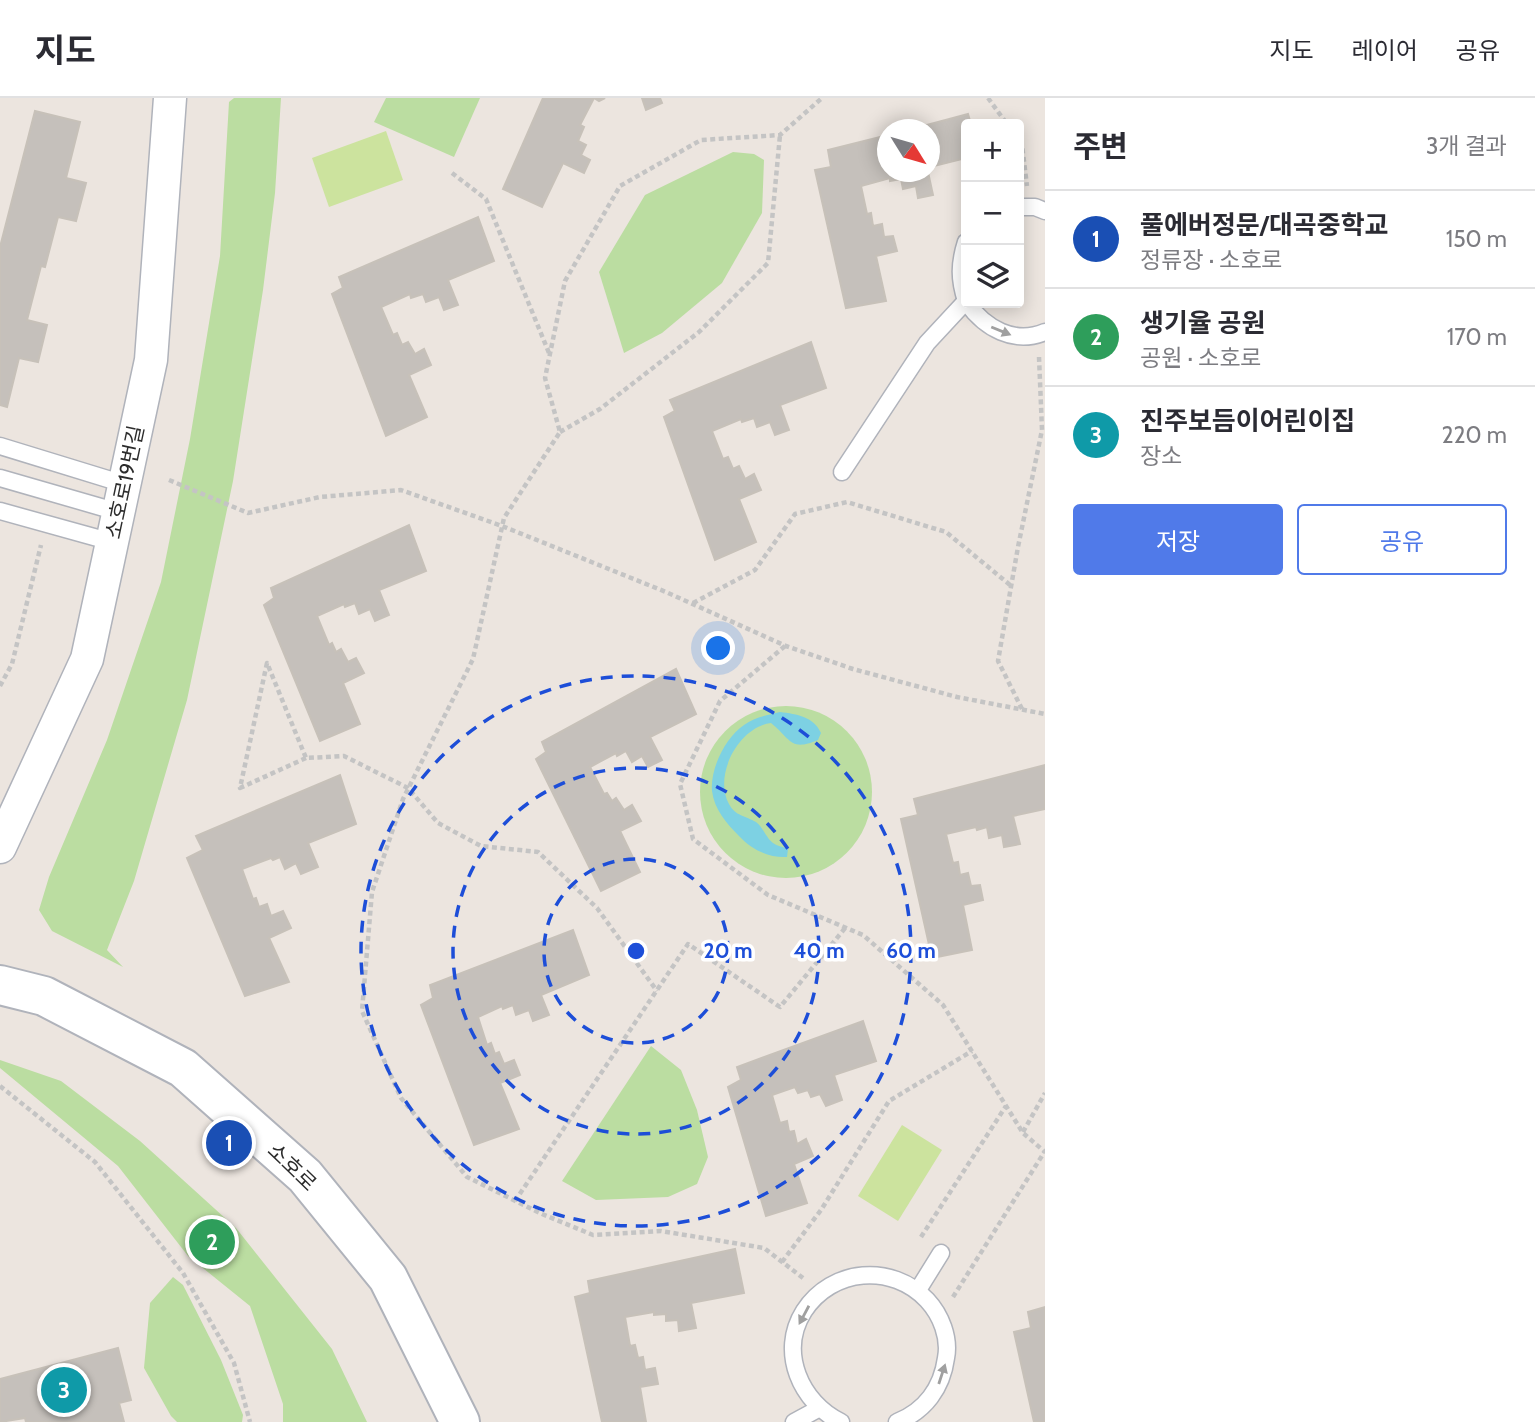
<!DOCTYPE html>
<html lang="ko">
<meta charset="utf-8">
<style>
:root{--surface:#fff;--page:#f7f7f7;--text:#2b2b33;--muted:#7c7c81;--line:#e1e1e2;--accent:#507ae9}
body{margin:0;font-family:Cabin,"Noto Sans KR",sans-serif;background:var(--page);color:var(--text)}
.controls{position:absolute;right:21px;top:21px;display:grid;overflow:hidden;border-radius:7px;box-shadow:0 4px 18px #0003}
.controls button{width:63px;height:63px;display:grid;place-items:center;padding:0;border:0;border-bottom:2px solid var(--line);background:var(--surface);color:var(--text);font:35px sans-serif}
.compass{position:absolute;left:877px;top:21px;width:63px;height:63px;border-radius:50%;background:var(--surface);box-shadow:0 4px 18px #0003;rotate:127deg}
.you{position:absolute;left:719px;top:551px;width:24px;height:24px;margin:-18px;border:5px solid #fff;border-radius:50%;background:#1a73e8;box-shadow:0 0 0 10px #1a73e833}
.badge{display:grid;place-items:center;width:46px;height:46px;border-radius:50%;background:var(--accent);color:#fff;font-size:23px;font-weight:700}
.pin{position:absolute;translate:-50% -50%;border:4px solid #fff;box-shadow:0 2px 7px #0006}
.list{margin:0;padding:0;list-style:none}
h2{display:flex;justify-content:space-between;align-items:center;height:91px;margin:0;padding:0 28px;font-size:30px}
h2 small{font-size:23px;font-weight:400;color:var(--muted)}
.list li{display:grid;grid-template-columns:46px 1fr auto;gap:21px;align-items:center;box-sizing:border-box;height:98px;padding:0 28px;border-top:2px solid var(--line)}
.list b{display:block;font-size:26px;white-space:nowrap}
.list p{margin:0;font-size:23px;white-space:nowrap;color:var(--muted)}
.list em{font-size:23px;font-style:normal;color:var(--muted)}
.actions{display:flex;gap:14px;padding:21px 28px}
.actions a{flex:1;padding:16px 0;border:2px solid var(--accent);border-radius:7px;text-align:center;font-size:24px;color:var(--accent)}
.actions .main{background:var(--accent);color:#fff}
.icon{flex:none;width:38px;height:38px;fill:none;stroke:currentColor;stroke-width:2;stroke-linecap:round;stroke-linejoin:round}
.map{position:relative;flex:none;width:1045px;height:1324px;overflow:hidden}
header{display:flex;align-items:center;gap:42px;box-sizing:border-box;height:98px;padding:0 35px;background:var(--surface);border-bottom:2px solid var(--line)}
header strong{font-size:33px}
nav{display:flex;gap:38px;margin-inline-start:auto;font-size:24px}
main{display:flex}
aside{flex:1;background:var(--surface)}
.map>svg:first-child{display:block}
.green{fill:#bbdda1}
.pitch{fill:#cce39e}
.water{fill:#7dd1e3}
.building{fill:#c5c0bb;stroke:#c7c1b9;stroke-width:2}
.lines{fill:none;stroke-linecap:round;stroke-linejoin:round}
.service-casing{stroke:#b0b3bb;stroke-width:19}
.minor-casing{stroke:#b0b3bb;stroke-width:35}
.tertiary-casing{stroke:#b0b3bb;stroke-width:42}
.path{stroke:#c4c4c4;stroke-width:4.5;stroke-dasharray:5 3.5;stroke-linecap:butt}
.service{stroke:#fff;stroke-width:16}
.minor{stroke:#fff;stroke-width:32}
.tertiary{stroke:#fff;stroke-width:38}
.oneway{fill:#a0a0a0}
.ring{fill:none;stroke:#1d4ed8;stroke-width:3.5;stroke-dasharray:12 9}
.labels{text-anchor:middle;stroke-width:7;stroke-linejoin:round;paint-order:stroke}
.street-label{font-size:21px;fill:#2c2c2c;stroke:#fff}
.centre{fill:#1d4ed8;stroke:#fff;stroke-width:3.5}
.ring-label{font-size:21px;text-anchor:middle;font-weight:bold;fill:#1d4ed8;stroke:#fff;stroke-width:7;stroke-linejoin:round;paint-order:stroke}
</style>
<header>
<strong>지도</strong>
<nav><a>지도</a><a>레이어</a><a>공유</a></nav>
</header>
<main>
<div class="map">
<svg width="1045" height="1324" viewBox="0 0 1045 1324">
<rect width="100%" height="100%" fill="#ece5df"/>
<g class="green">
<polygon points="234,0 281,0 275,95 263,192 233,383 187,602 134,783 107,852 123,869 52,833 39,812 49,779 107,642 161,484 190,341 220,158 229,4"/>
<polygon points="386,0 480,0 454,59 374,24"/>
<polygon points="733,54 754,56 764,62 762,115 722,185 662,235 624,255 599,174 645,97"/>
<circle cx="786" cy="694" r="86"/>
<polygon points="651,948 681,972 697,1012 708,1059 697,1086 668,1099 596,1102 562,1083"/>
<polygon points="0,962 61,983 140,1043 236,1130 332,1251 367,1324 283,1324 283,1306 250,1208 188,1158 118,1068 0,970"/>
<polygon points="173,1179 183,1187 221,1262 243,1317 242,1324 177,1324 171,1318 144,1270 150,1205"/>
</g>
<g class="pitch">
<polygon points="386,33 403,82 329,109 312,60"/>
<polygon points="902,1027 942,1052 898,1123 858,1098"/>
</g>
<path class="water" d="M 780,614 C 797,616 814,619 821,635 L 818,642 C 790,654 791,641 771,625 C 739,629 713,677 729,706 C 735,718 746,718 756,724 C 763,729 766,740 773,745 C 777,748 784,749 788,751 L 787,759 C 769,760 752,752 739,738 C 727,726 714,711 712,693 C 710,670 726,639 744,627 C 755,619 768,617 780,614 Z"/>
<g class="building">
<polygon points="543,0 605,0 599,3 594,0 580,27 584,29 578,43 586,47 581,57 590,62 584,75 563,65 542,109 503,91"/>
<polygon points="642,0 660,0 662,5 646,12"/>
<polygon points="35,13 80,24 66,80 86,85 76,123 58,119 45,169 41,168 27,222 47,227 38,264 19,260 7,309 0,307 0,149"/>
<polygon points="968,16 971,26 966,26 966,60 930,69 930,32 908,32"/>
<polygon points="888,37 888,74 928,74 933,97 918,100 916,88 903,91 901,81 890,83 890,80 861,88 867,116 871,115 873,128 882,126 884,139 893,138 897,153 876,158 886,203 846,210 815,72 831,69 828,52"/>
<polygon points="478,119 494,163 448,182 458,207 444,212 439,199 426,204 423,196 411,200 410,196 381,209 393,237 397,235 402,247 408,244 415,256 424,251 431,267 409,277 427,319 386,338 332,196 343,190 339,179"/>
<polygon points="811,244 826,290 780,307 789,332 775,337 770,324 757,329 754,320 742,324 741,321 712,333 723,361 728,359 733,371 739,368 745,381 754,376 761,392 739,401 756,444 715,462 664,319 675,313 670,302"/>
<polygon points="409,427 426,473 379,492 389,517 375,523 370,511 359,516 355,505 345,509 344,506 317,518 329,547 332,545 336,554 341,551 348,564 356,560 364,575 343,585 360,626 320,643 264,507 274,500 271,490"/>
<polygon points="676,571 696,616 650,639 662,662 648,669 642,658 632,664 626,653 617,658 616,655 590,669 604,696 607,695 612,703 616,700 624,712 632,707 641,723 620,733 640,774 601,793 536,661 546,654 542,644"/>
<polygon points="1045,667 1045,711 1013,718 1020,746 1004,749 1002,737 989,740 987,729 977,732 976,729 946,736 953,765 958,764 960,777 968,775 971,788 980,787 983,802 963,807 972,852 932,860 901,721 918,717 914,701"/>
<polygon points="340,677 356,726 308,745 318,769 301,776 296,765 285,771 280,759 273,762 271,760 242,771 253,801 256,800 259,809 267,806 271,818 283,813 291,830 269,840 289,884 245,898 187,760 203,752 196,738"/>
<polygon points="573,832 589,877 541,897 549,917 533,923 529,912 516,917 513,907 503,911 502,908 478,919 487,947 491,945 495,956 499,954 504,966 514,962 520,977 500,985 519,1031 474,1047 421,907 433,900 430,887"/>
<polygon points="863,923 876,963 834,977 842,1002 826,1008 820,996 811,999 808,992 798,995 795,989 772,997 780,1025 787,1023 789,1034 794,1033 797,1046 806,1041 813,1058 794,1066 807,1105 766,1118 728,989 741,982 737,969"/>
<polygon points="735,1151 744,1195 691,1205 696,1230 679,1233 678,1222 666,1223 666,1216 654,1217 654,1214 625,1219 630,1248 635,1247 638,1260 643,1259 645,1272 655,1270 658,1286 640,1289 646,1324 602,1324 575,1199 590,1195 588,1183"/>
<polygon points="1045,1209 1045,1324 1034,1324 1014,1234 1031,1230 1028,1214"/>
<polygon points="118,1250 131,1302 119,1305 124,1324 26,1324 25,1320 0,1324 0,1281"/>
</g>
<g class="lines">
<g class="service-casing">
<g id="service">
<polyline points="1019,109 1035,109 1045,113"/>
<path d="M 966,144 C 959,166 959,181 966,203"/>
<path d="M 967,205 C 985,230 1014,247 1045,234"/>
<polyline points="0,348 124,386"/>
<polyline points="842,374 927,245 966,203"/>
<polyline points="0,380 118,414"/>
<polyline points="0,413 112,444"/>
<polyline points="918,1192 941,1155"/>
<polyline points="794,1324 818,1311"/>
<path d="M 841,1324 C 801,1305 778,1254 804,1213 C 832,1170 892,1165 927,1202 C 941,1217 950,1240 946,1260 C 942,1290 925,1313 897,1324"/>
</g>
</g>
<g class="minor-casing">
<polyline id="minor" points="0,749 87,561 151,262 170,0"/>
</g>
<g class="tertiary-casing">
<polyline id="tertiary" points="0,887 44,898 183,970 305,1078 388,1180 460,1324"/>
</g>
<g class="path">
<polyline points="988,0 1007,26"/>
<polyline points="1019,43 1022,47 1027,88"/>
<polyline points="452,75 486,101 549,255"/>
<polyline points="560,334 600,311 699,234 768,165 780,37"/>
<polyline points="169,382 248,415 320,399 401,392 502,428 666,494 786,548 853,571 957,599 1045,616"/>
<polyline points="693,505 755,472 795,416 847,404 946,434 1010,487"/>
<polyline points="785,548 720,603 680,686 693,741 768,797 863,837 943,907 1023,1035 1045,1054"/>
<polyline points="0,588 12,566 41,447"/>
<polyline points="1022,611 998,563 1018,449 1042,332 1039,259"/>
<polyline points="306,660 240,690 267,565 306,660 344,658 408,690 438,725 481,748 538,754 597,810 657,893"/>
<polyline points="0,988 95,1064 183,1175 234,1265 250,1324"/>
<polyline points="1023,1034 1045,995"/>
<polyline points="515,1103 688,846 780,909 846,829"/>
<polyline points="921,1139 1006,1008"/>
<polyline points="782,1164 821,1112 889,1003 972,953"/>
<polyline points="803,1180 764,1150 661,1133 593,1137 542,1116 467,1079 401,1000 362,913 372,794 403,701 473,561 504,420 560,334 545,280 565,183 620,88 701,42 780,37 822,0"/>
<polyline points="953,1199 1045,1053"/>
</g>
<use href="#service" class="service"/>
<use href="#minor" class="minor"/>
<use href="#tertiary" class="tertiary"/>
</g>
<defs><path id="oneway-solid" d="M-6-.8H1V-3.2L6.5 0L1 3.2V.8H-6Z" transform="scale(1.75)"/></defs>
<g class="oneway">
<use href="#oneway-solid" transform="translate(1001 233) rotate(22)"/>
<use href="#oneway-solid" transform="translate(804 1217) rotate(118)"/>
<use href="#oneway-solid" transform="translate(942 1276) rotate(-72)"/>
</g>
<g class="ring">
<circle cx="636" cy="853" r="92"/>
<circle cx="636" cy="853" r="183"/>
<circle cx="636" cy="853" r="275"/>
</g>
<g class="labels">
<g class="street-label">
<text transform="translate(125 384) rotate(-78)" y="7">소호로19번길</text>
<text transform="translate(292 1069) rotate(44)" y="7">소호로</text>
</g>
</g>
<circle cx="636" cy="853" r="10" class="centre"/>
<g class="ring-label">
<text x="728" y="860">20 m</text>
<text x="819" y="860">40 m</text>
<text x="911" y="860">60 m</text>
</g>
</svg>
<div class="controls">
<button>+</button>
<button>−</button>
<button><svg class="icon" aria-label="layers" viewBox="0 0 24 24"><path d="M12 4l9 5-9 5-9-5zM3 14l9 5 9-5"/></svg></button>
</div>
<svg class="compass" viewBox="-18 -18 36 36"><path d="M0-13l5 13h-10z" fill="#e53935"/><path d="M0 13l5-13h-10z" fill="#7c7c81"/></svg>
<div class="you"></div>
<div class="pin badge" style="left:229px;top:1045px;background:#1a4fb4">1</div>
<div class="pin badge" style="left:212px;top:1144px;background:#2e9e5b">2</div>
<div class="pin badge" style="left:64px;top:1292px;background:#0f9aa8">3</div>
</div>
<aside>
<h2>주변<small>3개 결과</small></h2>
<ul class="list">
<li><span class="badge" style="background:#1a4fb4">1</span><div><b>풀에버정문/대곡중학교</b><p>정류장 · 소호로</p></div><em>150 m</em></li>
<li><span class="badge" style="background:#2e9e5b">2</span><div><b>생기율 공원</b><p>공원 · 소호로</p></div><em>170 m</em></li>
<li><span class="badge" style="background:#0f9aa8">3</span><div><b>진주보듬이어린이집</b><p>장소</p></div><em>220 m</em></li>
</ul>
<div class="actions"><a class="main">저장</a><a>공유</a></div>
</aside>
</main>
